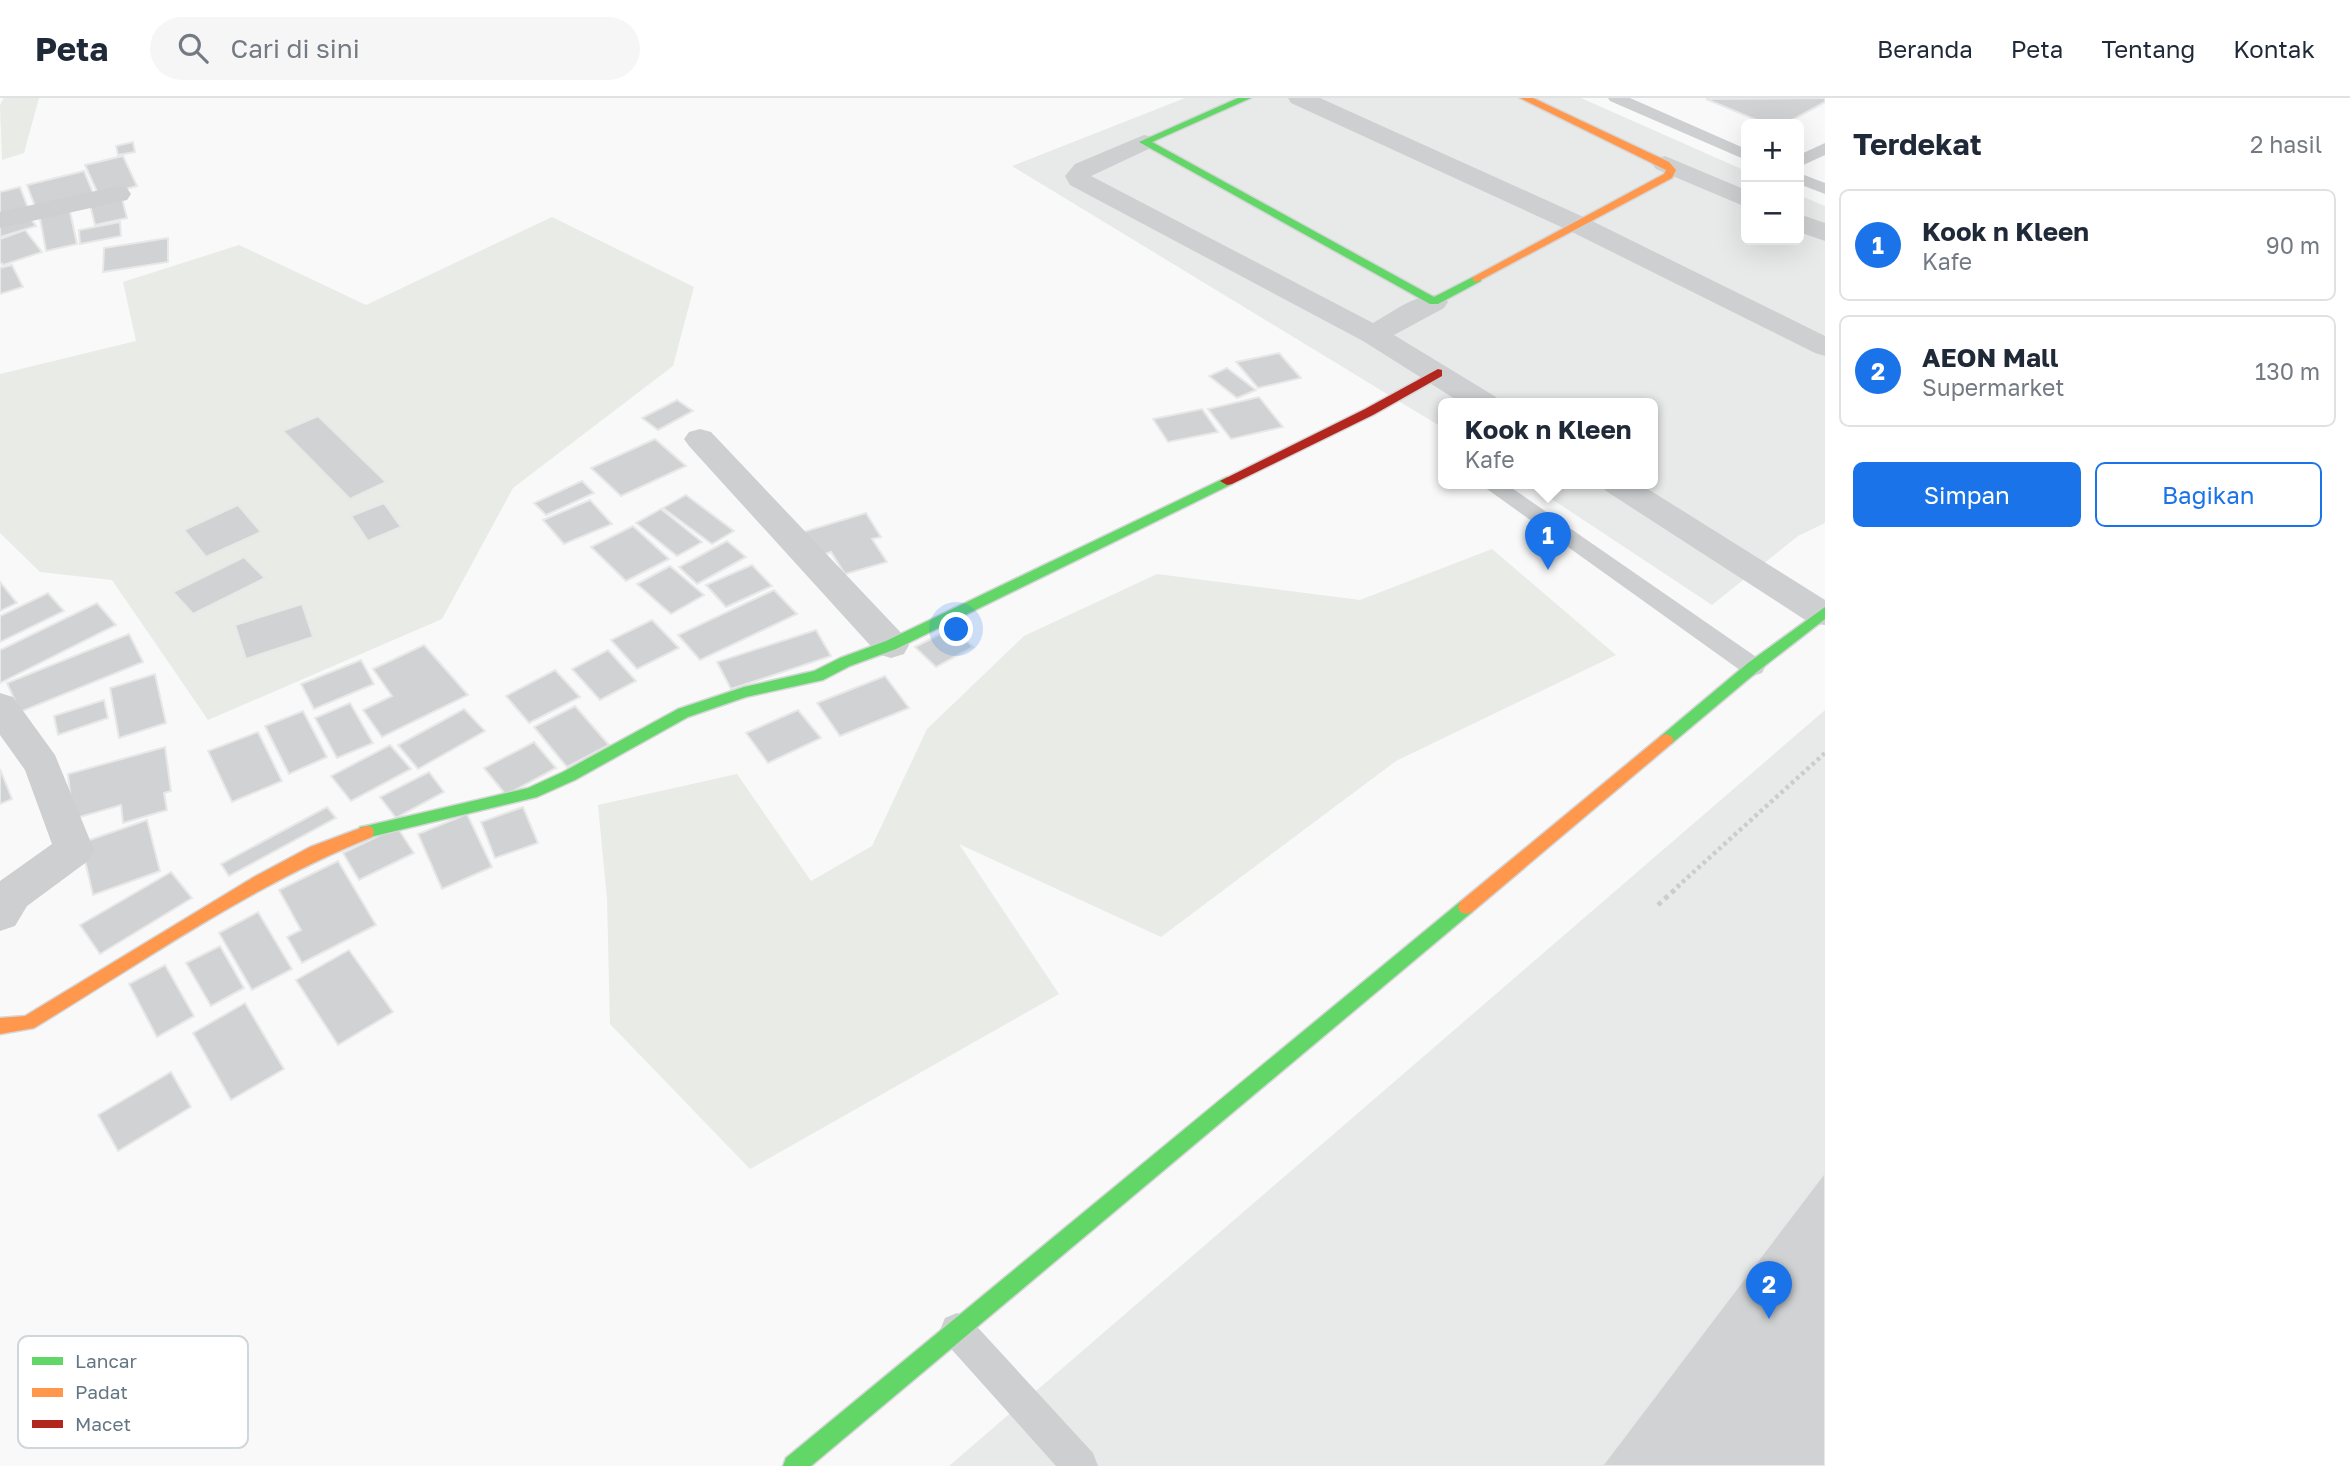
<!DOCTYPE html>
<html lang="id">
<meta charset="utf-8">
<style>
:root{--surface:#fff;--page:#f6f6f7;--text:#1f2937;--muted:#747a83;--line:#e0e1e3;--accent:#1a73e8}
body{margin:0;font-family:"Golos Text",sans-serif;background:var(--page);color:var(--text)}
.controls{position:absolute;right:21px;top:21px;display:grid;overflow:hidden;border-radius:10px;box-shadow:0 7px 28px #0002}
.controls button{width:63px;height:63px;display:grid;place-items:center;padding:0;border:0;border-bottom:2px solid var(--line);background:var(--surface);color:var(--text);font:35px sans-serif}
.you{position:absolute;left:957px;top:532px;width:24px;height:24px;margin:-18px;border:5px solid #fff;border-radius:50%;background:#1a73e8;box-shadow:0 0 0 10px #1a73e833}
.badge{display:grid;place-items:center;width:46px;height:46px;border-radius:50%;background:var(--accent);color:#fff;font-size:23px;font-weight:700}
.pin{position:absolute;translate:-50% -58px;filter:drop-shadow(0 2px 4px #0008)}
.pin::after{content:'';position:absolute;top:37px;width:24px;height:21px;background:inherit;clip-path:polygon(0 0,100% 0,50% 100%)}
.popup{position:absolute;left:1438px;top:300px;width:220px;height:91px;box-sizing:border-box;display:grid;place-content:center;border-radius:10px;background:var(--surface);filter:drop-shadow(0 2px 5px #0005);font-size:23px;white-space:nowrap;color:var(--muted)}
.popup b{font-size:26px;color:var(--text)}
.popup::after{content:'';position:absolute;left:50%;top:100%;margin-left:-14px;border:14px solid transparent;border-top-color:var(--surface)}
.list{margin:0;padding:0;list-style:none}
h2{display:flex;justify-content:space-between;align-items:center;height:91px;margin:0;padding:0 28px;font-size:30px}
h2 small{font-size:23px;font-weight:400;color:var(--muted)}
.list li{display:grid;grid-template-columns:46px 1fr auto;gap:21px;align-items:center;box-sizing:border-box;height:112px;margin:0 14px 14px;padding:0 14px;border:2px solid var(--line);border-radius:10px}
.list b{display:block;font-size:26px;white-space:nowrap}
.list p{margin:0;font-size:23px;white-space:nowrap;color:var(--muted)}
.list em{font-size:23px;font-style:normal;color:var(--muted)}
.actions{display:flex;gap:14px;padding:21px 28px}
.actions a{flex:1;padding:16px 0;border:2px solid var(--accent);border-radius:10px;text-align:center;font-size:24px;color:var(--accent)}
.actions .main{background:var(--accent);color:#fff}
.icon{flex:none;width:38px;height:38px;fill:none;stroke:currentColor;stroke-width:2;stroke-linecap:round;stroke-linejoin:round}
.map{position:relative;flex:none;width:1825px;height:1368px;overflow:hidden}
header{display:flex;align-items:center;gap:42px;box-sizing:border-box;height:98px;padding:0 35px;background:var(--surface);border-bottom:2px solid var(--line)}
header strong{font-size:33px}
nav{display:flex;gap:38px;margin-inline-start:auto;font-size:24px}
.search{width:490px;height:63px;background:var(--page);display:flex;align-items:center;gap:18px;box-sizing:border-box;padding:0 24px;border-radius:38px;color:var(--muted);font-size:26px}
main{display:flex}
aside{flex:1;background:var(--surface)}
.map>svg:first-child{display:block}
.built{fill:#e8e9e9}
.green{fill:#e8ebe6}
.building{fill:#d0d2d3;stroke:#e8e8e8;stroke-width:2}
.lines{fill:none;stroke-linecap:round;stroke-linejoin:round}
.fast-casing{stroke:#d5d6d7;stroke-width:3}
.slow-casing{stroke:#d5d6d7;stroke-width:3}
.jam-casing{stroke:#d5d6d7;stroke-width:3}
.path-far1{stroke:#cbcccd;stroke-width:4.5;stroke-dasharray:3.5 3.5;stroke-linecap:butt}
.path{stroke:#cbcccd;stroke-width:5;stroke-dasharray:4.5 4.5;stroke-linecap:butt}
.lane{fill:#cecfd0;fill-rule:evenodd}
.street{fill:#cecfd0;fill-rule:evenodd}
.fast{fill:#63d668;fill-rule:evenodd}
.slow{fill:#ff974d;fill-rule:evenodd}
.jam{fill:#b3261e;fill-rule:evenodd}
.key{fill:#fff;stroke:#d1d6da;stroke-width:2}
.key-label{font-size:19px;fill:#657683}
</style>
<header>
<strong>Peta</strong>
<div class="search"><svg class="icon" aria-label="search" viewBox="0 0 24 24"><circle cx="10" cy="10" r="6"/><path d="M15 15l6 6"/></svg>Cari di sini</div>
<nav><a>Beranda</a><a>Peta</a><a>Tentang</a><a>Kontak</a></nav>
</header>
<main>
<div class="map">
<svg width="1825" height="1368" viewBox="0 0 1825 1368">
<rect width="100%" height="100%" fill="#f9f9f9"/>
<g class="built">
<polygon points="1185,0 1581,0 1746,73 1746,142 1799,142 1799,97 1825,108 1825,425 1798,438 1712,507 1529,386 1653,386 1653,306 1443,306 1443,330 1012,68"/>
<polygon points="1825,612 1825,1368 949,1368"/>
</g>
<g class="green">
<polygon points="4,0 39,0 24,55 2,62 0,7"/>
<polygon points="552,119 694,189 673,268 513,390 442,521 208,622 112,482 40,474 0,435 0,276 136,243 123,184 239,147 366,207"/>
<polygon points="1492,451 1616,557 1396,663 1161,839 959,746 1059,896 750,1071 610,926 607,801 598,707 737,676 811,783 872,748 927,631 1024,538 1157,476 1360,502"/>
</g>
<g class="building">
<polygon points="1825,0 1825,4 1785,26 1766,26 1706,1"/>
<polygon points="133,44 135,54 118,57 116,48"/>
<polygon points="123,58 137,88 99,98 85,67"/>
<polygon points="84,73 94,97 36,111 27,87"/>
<polygon points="20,89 28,110 0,117 0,94"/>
<polygon points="122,100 127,120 95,127 90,107"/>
<polygon points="69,109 77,146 46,153 39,115"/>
<polygon points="28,117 36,128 0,139 0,126"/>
<polygon points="120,124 121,138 80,146 79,132"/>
<polygon points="25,132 42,154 3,167 0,164 0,141"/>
<polygon points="168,140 168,164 103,174 104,150"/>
<polygon points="12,167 23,189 0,196 0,170"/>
<polygon points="1279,255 1301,280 1258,290 1236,264"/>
<polygon points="1227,270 1256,292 1237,300 1209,278"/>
<polygon points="1259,299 1283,329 1231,341 1208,311"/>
<polygon points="677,302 693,313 658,332 642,320"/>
<polygon points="1202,311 1218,334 1168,344 1153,321"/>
<polygon points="318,318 386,384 350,401 283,333"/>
<polygon points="655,341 686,368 621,398 591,370"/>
<polygon points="582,383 594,395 546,417 534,405"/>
<polygon points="686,397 734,433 712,446 663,410"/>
<polygon points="590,402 612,426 564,446 543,422"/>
<polygon points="384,405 401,429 368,443 351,418"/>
<polygon points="238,407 261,434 206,459 184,432"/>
<polygon points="661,411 702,444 677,458 636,425"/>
<polygon points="866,415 881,439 872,441 887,464 845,476 831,454 818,458 803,434"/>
<polygon points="633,428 669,461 626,483 591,449"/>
<polygon points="727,443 746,459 697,486 679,469"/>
<polygon points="244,459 265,480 193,516 173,494"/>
<polygon points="752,467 772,488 726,509 706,487"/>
<polygon points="670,468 704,497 671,516 637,486"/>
<polygon points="0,484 17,505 0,513"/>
<polygon points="774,492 797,516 700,562 678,537"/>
<polygon points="48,495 64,513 0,544 0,518"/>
<polygon points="97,505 116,527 0,585 0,552"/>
<polygon points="302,506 313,539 246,561 235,527"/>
<polygon points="652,522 679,550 637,571 611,542"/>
<polygon points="952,530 973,549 936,569 915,549"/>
<polygon points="816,532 831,558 731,591 717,564"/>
<polygon points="129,536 143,564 20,614 7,585"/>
<polygon points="424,547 468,597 382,639 363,612 392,598 373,571"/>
<polygon points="608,552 636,583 600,602 572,571"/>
<polygon points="361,562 374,586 314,611 301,586"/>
<polygon points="555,572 580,599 529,625 506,598"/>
<polygon points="155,576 166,625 119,640 110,590"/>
<polygon points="885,578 909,610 840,638 817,605"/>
<polygon points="104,602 108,620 58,637 54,618"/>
<polygon points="350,605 373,645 337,660 315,620"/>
<polygon points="575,608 609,647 567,669 534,629"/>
<polygon points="464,611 485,633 418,671 398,647"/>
<polygon points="798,612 821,640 768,665 746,635"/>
<polygon points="303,613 327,659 289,676 265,628"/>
<polygon points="258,634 282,683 232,704 208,653"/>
<polygon points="534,644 556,670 506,697 484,670"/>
<polygon points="390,647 411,671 351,703 331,678"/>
<polygon points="165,649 171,693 164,695 167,712 123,725 121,707 73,721 68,676"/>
<polygon points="0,671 12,701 0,706"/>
<polygon points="429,674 444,694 396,720 380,699"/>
<polygon points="327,709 336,720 229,778 221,766"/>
<polygon points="523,709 538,745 495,760 481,724"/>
<polygon points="467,716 492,769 442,791 418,736"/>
<polygon points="147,722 160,773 93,797 81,745"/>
<polygon points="397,729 414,755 359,782 343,755"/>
<polygon points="338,763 376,827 302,865 287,839 301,832 279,792"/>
<polygon points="171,774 192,800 100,856 80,827"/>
<polygon points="258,814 292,871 252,892 219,835"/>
<polygon points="220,848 244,890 211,908 186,865"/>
<polygon points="349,852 393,914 338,947 296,882"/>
<polygon points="165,867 194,918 157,939 129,886"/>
<polygon points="245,905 284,971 231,1002 193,935"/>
<polygon points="171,974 191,1009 118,1053 98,1017"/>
<polygon points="1825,1074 1825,1368 1602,1368"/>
</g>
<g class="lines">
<g class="fast-casing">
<g id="fast">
<polygon points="1238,0 1251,0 1152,44 1434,199 1473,179 1481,179 1481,183 1438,206 1430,206 1139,44"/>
<polygon points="1227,379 1234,383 1232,386 896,551 850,568 823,582 746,599 688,619 575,682 537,699 366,740 360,739 358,734 360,729 366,728 528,690 563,674 678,611 744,589 814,573 840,560 886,543"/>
<polygon points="1825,509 1825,521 1758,573 1671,646 1661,646 1658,642 1661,638 1748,565"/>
<polygon points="1466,802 1472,804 1474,809 1472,814 811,1368 783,1368 786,1360 1460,804"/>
</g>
</g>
<g class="slow-casing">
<g id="slow">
<polygon points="1520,0 1533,0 1669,64 1676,72 1672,80 1477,184 1473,183 1473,179 1664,76 1666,72"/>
<polygon points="1666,636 1671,638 1674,642 1671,646 1472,814 1466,816 1460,814 1458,809 1460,804 1661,638"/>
<path d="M 366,728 L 372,729 L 374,734 L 372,739 C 252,787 144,863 34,930 L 0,936 L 0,920 L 25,918 L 254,779 L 310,749 Z"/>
</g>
</g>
<g class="jam-casing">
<polygon id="jam" points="1438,271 1442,272 1442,278 1373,317 1232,386 1227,387 1220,383 1365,311"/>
</g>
<polyline class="path-far1" points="1677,789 1825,655"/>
<polyline class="path" points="1658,807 1679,788"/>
<g class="lane">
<polygon points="1608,0 1630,0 1746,51 1746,62 1610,3"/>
<polygon points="1825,45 1825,57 1799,69 1799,57"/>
<polygon points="1799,75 1825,85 1825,96 1799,86"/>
<polygon points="1480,386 1506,386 1762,563 1765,569 1762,575 1753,578 1744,575"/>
<polygon points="957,1215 969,1220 1093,1355 1098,1368 1056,1368 945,1244 940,1232 945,1220"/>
</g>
<g class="street">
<polygon points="1288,0 1320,0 1588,121 1825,238 1825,258 1815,255 1570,133 1291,5"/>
<path d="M 1144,37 L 1153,39 L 1156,44 L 1153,49 L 1091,78 L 1373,225 C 1393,214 1420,192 1444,198 L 1448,204 L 1444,210 L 1394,237 L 1496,299 L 1500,306 L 1463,306 L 1363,243 L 1070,87 L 1065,78 L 1075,66 Z"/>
<polygon points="1665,58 1746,92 1746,109 1656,71 1652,66 1656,61"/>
<polygon points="118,88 127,90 131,96 127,102 0,130 0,114"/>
<polygon points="1799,116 1825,125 1825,143 1799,134"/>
<polygon points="700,331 711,334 904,538 909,547 904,556 891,560 878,556 689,348 684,341 689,334"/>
<polygon points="1601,386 1640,386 1825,502 1825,527 1810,525 1606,393"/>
<polygon points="0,595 13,599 55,657 94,752 88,763 27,808 15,828 0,833 0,783 52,746 25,672 0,637"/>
</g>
<use href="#fast" class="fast"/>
<use href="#slow" class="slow"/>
<use href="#jam" class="jam"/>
</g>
<rect x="18" y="1238" width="230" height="112" rx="10" class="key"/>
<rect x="32" y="1259" width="31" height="8" fill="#63d668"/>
<rect x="32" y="1290" width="31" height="9" fill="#ff974d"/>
<rect x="32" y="1322" width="31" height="8" fill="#b3261e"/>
<g class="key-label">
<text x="75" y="1270">Lancar</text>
<text x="75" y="1301">Padat</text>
<text x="75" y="1333">Macet</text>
</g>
</svg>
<div class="controls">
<button>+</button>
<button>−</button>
</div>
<div class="you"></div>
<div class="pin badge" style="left:1548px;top:472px">1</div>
<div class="popup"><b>Kook n Kleen</b>Kafe</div>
<div class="pin badge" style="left:1769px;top:1221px">2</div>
</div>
<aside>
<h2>Terdekat<small>2 hasil</small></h2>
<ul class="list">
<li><span class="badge">1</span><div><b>Kook n Kleen</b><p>Kafe</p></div><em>90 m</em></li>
<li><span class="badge">2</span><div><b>AEON Mall</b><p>Supermarket</p></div><em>130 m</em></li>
</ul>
<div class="actions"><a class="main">Simpan</a><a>Bagikan</a></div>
</aside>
</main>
